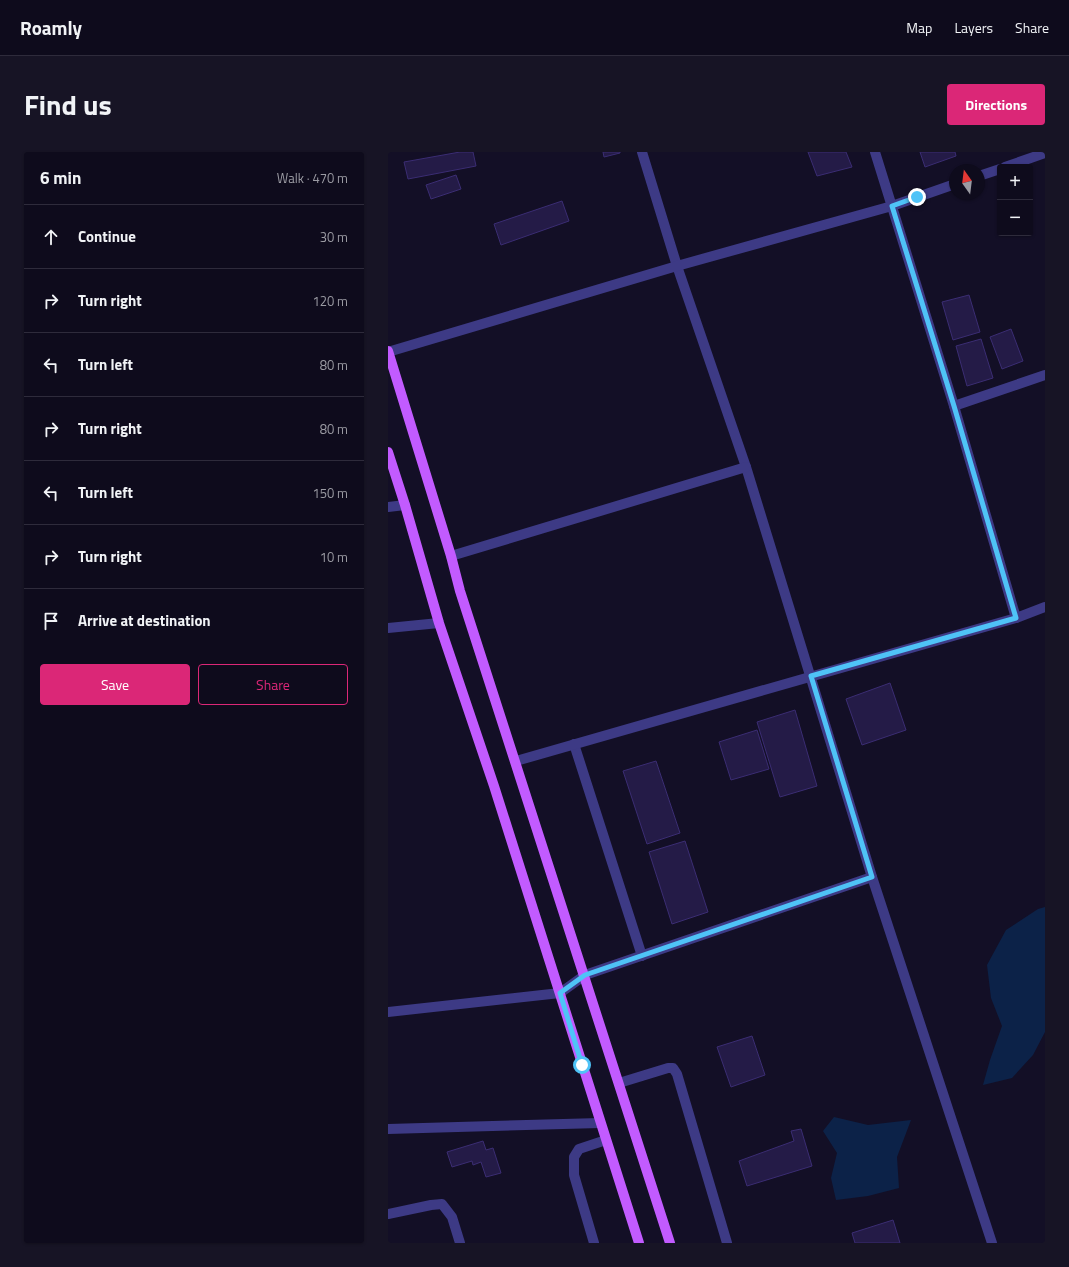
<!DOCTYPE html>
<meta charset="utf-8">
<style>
:root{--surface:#0e0b1c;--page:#171425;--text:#f1f3f6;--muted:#9b9ba3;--line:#2e2b3b;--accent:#db2777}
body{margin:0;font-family:"Titillium Web",sans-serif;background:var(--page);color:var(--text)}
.controls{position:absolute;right:12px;top:12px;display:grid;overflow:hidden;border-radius:4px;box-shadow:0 1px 3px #0004}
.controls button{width:36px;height:36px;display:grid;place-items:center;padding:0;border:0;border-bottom:1px solid var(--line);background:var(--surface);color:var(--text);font:20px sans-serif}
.compass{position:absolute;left:561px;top:12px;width:36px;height:36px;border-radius:50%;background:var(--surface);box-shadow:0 1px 3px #0004;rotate:346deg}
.stop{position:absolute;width:12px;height:12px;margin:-9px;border:3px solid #4fc3f7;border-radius:50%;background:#fff}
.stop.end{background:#4fc3f7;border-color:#fff;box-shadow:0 1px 4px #0008}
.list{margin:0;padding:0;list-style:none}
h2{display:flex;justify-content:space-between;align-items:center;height:52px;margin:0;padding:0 16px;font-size:17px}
h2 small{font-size:13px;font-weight:400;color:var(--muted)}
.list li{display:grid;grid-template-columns:26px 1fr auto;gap:12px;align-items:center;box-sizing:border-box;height:64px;padding:0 16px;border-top:1px solid var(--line)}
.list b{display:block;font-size:15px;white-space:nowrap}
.list em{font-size:13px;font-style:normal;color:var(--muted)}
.actions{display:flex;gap:8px;padding:12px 16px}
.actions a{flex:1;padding:9px 0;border:1px solid var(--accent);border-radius:4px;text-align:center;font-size:14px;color:var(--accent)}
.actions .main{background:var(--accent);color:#fff}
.icon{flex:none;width:22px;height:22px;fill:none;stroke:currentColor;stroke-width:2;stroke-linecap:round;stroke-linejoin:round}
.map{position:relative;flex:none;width:657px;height:1091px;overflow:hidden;border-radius:4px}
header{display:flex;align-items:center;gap:24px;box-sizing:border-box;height:56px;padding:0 20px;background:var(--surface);border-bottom:1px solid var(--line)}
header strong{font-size:19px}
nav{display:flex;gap:22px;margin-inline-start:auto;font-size:14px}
.intro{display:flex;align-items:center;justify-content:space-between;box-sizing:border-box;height:96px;padding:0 24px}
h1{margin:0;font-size:28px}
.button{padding:10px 18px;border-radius:4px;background:var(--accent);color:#fff;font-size:14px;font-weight:700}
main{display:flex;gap:24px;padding:0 24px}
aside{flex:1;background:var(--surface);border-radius:4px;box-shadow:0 1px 3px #0004}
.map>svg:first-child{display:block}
.water{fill:#0c2248}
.building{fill:#241b47;stroke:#3b2d73}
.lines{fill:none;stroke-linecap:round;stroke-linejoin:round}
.minor{stroke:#3d3a85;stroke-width:10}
.major{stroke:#c25bff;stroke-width:10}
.route{stroke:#4fc3f7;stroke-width:5}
</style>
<header>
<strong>Roamly</strong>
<nav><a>Map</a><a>Layers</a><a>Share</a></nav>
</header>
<div class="intro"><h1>Find us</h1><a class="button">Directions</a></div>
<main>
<aside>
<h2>6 min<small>Walk · 470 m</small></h2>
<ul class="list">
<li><svg class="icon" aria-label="ahead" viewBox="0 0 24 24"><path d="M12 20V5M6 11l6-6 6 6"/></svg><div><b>Continue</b></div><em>30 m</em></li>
<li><svg class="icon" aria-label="right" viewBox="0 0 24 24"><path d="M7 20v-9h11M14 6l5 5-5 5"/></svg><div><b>Turn right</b></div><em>120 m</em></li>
<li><svg class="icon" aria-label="left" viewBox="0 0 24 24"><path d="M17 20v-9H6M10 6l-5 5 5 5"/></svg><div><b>Turn left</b></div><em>80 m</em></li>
<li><svg class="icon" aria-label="right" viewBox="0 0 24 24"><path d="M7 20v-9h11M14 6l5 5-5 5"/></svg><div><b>Turn right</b></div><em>80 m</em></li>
<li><svg class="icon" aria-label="left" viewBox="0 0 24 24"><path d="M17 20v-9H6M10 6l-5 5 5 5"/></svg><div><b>Turn left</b></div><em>150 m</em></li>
<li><svg class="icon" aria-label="right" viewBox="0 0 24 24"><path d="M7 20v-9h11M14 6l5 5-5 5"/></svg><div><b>Turn right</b></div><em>10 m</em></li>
<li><svg class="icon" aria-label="arrive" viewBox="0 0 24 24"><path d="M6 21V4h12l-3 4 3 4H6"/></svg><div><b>Arrive at destination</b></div></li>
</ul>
<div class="actions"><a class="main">Save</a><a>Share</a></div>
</aside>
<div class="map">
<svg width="657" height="1091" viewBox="0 0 657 1091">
<rect width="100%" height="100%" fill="#130f26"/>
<g class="water">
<polygon points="657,755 657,880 645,903 624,926 595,933 602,908 614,874 603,846 599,813 618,778 650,757"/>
<polygon points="446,965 480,973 523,968 509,1005 511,1036 480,1044 448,1048 443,1026 449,1001 435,979"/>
</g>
<g class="building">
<polygon points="72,0 85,0 88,14 20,27 16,10"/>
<polygon points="215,0 232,0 232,1 216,5"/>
<polygon points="420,0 458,0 464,15 429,24"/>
<polygon points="532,0 567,0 568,4 537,15"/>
<polygon points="68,23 73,37 43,47 38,33"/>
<polygon points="174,49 181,69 113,93 106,72"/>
<polygon points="581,143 592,180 565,188 554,150"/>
<polygon points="623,177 635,209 614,217 602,185"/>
<polygon points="593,187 605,226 579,234 568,194"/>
<polygon points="502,531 518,578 474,593 458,547"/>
<polygon points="407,558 429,634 392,645 369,570"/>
<polygon points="369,578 381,617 343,628 331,590"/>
<polygon points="268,609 292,681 259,692 235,619"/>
<polygon points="297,689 320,760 284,772 261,700"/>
<polygon points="364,884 377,923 343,935 329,895"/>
<polygon points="413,977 424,1014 359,1034 351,1009 406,989 403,979"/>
<polygon points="95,989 98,998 105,996 113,1021 98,1025 93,1010 85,1013 84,1009 64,1015 59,1000"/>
<polygon points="505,1068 512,1091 467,1091 464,1081"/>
</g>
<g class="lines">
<g class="minor">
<polyline points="254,0 289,114 358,315 484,725 604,1091"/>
<polyline points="487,0 566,254 628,466"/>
<polyline points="617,15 657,1"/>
<polyline points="591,24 612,17"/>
<polyline points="0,200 289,114 504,54 567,32"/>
<polyline points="566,254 657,223"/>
<polyline points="0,355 17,353"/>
<polyline points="63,404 358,315"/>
<polyline points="0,476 51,471"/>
<polyline points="186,592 254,804"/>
<polyline points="128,609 628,466 657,455"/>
<polyline points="0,860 172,841 197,823 484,725"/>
<polyline points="231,931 280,916 285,916 289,922 339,1091"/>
<polyline points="0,977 212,971"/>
<polyline points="0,1062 43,1053 54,1052 64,1065 72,1091"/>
<polyline points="206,1091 186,1023 186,1005 191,997 218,988"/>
</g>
<g class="major">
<polyline points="0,199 63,404 72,439 282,1091"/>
<polyline points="0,300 17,353 51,471 106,634 251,1091"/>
</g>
</g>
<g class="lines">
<polyline class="route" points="194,913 172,841 197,823 484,725 423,524 628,466 566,254 504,54 529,45"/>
</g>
</svg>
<div class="controls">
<button>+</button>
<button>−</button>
</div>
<svg class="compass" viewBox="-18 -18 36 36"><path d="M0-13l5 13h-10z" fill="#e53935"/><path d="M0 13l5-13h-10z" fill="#9b9ba3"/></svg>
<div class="stop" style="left:194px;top:913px"></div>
<div class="stop end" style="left:529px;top:45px"></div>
</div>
</main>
